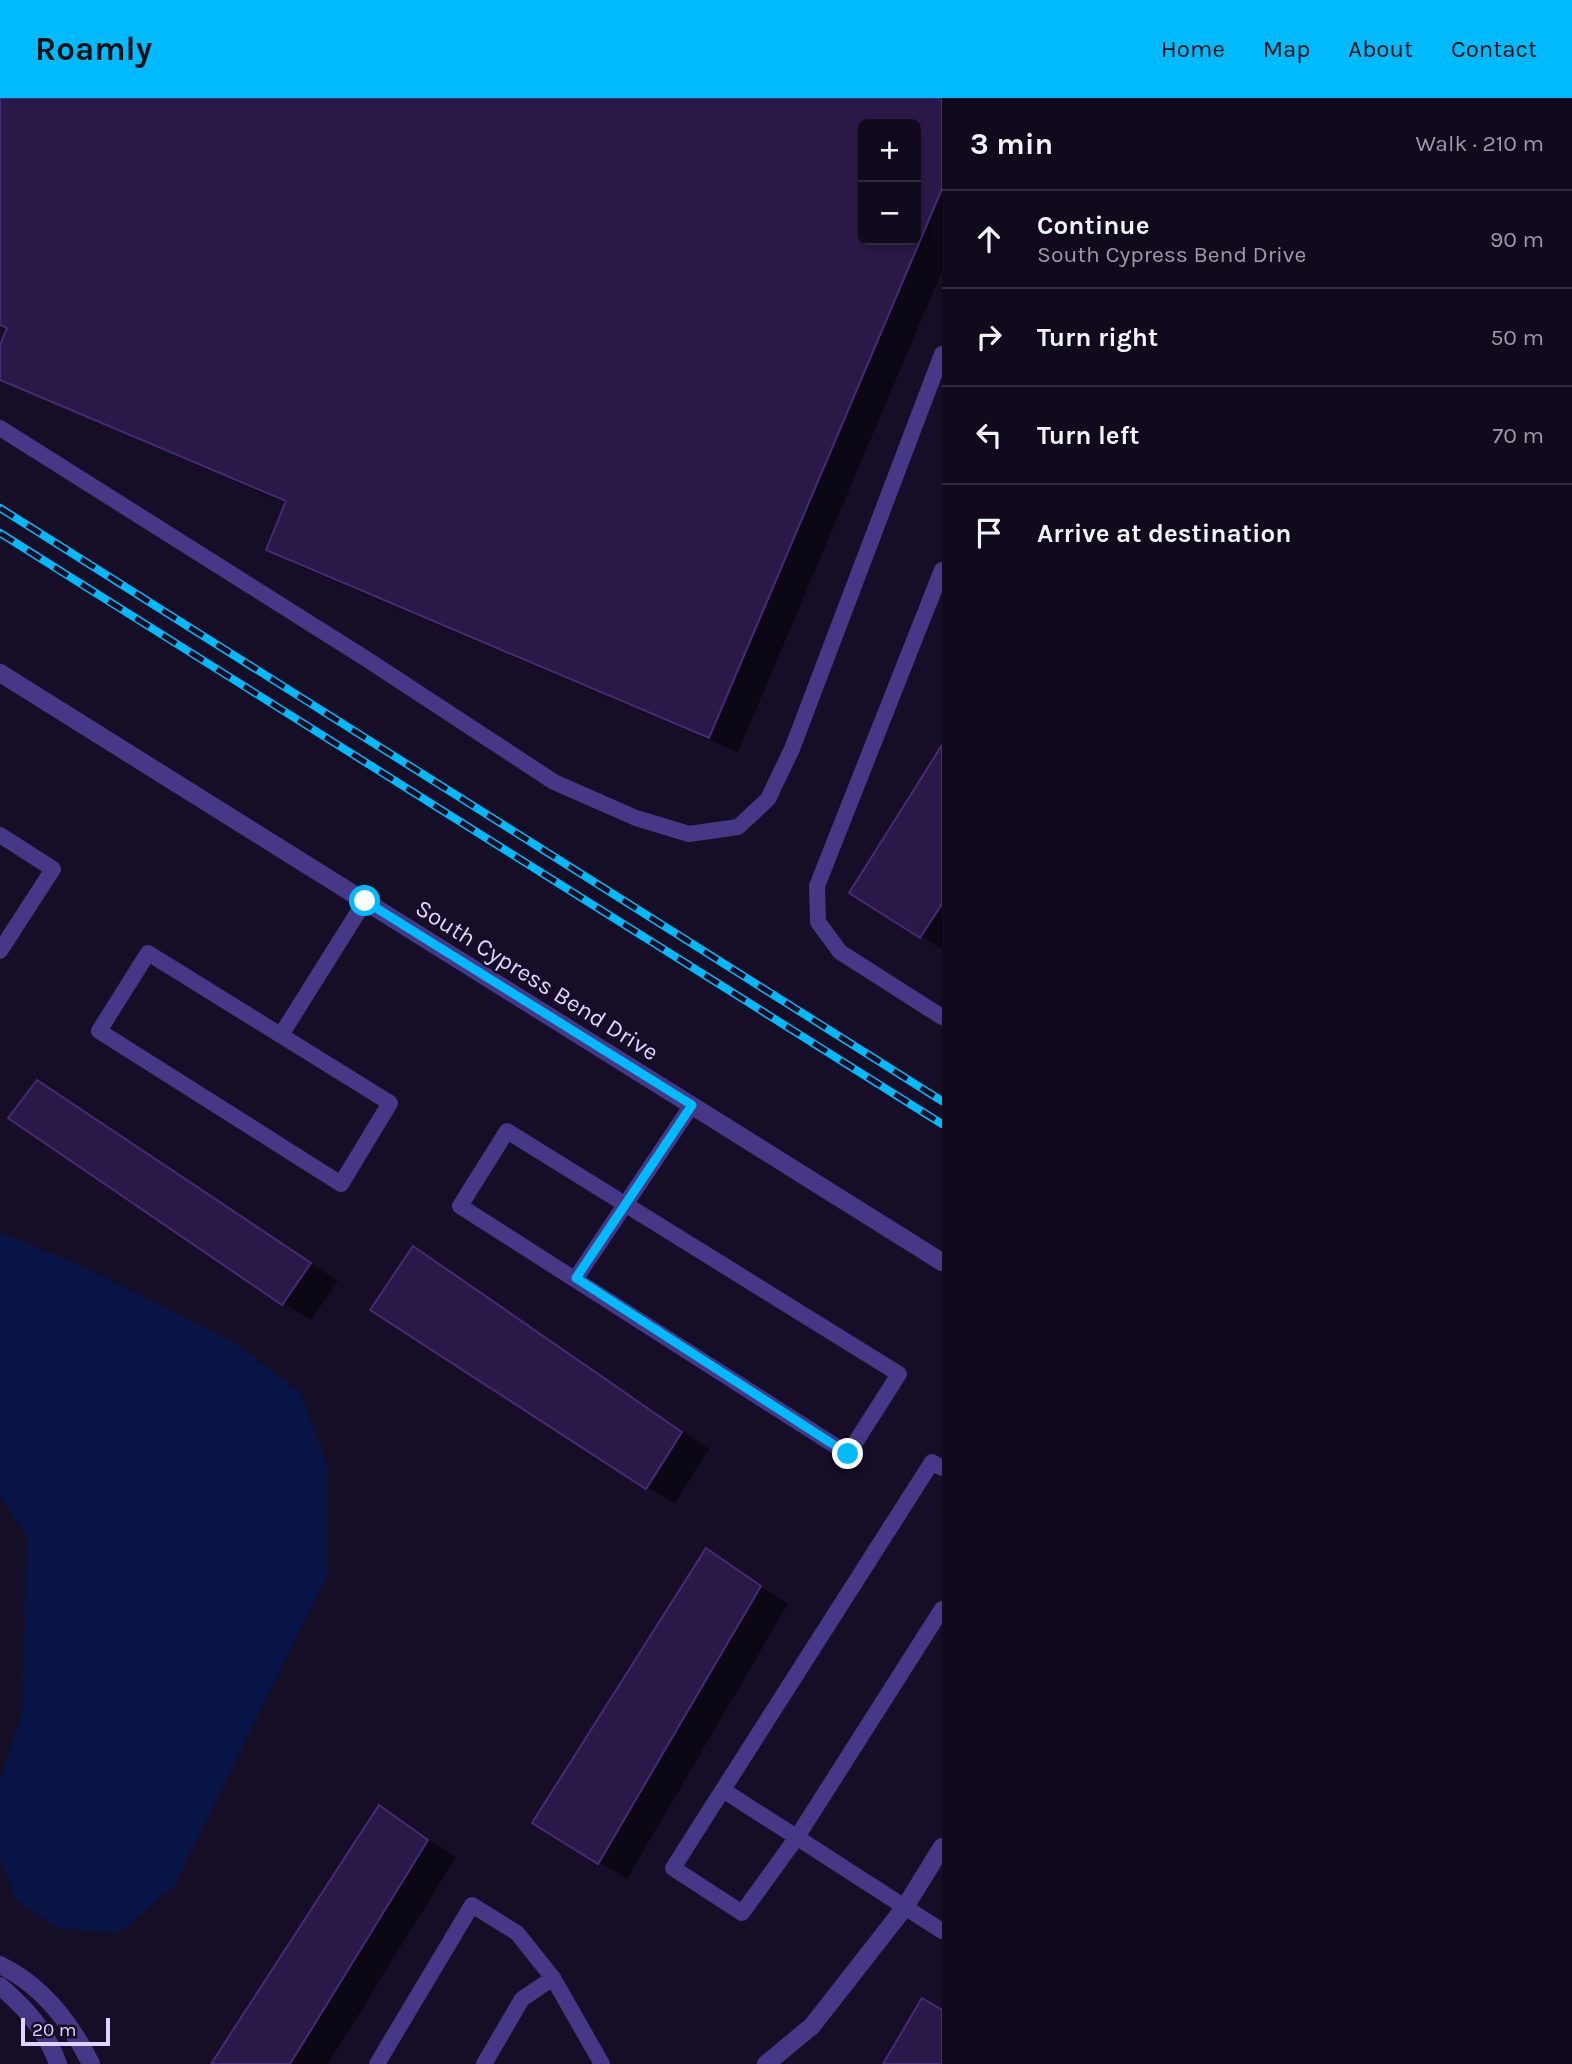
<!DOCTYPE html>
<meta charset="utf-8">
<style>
:root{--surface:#100a1c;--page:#191325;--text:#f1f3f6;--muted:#9c9aa3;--line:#302b3b;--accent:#00bafe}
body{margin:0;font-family:Karla,sans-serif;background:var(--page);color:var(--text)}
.controls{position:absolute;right:21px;top:21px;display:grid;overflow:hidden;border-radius:10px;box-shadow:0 4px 10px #0003}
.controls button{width:63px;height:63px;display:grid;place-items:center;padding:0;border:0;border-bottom:2px solid var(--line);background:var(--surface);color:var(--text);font:35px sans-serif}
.scale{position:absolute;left:21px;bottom:18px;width:89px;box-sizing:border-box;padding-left:7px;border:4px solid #dfd3ff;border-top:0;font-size:19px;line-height:24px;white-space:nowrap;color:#dfd3ff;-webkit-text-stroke:5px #160e26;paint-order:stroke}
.stop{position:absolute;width:21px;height:21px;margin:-16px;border:5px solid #00bafe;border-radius:50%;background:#fff}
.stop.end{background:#00bafe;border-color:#fff;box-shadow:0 2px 7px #0008}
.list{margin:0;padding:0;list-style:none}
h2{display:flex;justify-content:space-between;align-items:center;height:91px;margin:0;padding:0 28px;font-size:30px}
h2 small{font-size:23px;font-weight:400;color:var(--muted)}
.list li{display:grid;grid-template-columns:46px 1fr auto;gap:21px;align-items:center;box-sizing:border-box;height:98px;padding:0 28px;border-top:2px solid var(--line)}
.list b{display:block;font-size:26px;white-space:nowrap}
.list p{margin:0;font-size:23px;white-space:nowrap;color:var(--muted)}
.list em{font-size:23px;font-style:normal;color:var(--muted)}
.icon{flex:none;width:38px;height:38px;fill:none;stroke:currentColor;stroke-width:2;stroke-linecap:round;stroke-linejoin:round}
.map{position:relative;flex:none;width:942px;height:1966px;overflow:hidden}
header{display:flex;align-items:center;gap:42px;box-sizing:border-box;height:98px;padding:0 35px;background:var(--accent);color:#111}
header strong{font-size:33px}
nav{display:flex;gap:38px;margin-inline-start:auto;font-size:24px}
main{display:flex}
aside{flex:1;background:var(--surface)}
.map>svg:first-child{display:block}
.water{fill:#071445}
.shadow{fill:#0007;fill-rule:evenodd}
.building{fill:#2a1948;stroke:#452a75;stroke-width:2;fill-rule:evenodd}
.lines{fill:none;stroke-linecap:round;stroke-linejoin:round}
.service{stroke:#473787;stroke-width:16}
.minor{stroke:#473787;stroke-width:18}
.rail-casing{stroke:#00bafe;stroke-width:8}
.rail{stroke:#160e26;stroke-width:5;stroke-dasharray:16;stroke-linecap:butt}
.route{stroke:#00bafe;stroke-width:9}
.labels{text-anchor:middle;stroke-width:5;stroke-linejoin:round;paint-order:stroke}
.street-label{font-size:24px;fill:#dfd3ff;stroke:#160e26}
</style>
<header>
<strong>Roamly</strong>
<nav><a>Home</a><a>Map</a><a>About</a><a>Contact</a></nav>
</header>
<main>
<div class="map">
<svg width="942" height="1966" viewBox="0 0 942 1966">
<rect width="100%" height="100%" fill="#160e26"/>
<polygon class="water" points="0,1134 100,1176 238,1247 301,1295 328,1370 328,1476 174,1788 119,1835 58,1830 16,1802 0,1760 0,1682 22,1616 27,1438 0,1399"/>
<g class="shadow">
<path d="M 0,0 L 942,0 L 942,173 L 738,654 L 296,467 L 268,451 L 287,406 L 0,282 L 0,251 L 8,233 L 0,229 ZM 863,26 L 916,26 L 916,142 L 863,142 Z"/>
<polygon points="942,651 942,851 852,795"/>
<polygon points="37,984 338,1183 311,1222 283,1205"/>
<polygon points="414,1150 709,1351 675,1405 647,1389"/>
<polygon points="706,1452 788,1506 627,1781 534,1724"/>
<polygon points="380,1710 456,1759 328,1966 213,1966"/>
</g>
<g class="building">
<path d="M 0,0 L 942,0 L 942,91 L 709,640 L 266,452 L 286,403 L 0,282 L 0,247 L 7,230 L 0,227 ZM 863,26 L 916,26 L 916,142 L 863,142 Z"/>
<polygon points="942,647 942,806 920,840 849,795"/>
<polygon points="37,982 311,1165 282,1207 8,1020"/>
<polygon points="413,1148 682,1334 646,1391 370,1212"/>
<polygon points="706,1450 761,1488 598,1766 532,1725"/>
<polygon points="379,1707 428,1742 290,1966 211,1966"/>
<polygon points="922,1900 942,1912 942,1966 883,1966"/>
</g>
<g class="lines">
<g class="service">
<polyline points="0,330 368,562 554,684 636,720 689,736 738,729 768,701 792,651 942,256"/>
<polyline points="942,472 817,788 818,824 840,854 942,919"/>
<polyline points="0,737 53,771 0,853"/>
<polygon points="148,855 390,1005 341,1086 99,933"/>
<polyline points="281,937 365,803"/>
<polygon points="507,1033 899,1276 848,1356 460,1108"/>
<polyline points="576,1180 692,1007"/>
<polyline points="942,1370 932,1364 673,1770 742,1815 797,1739 942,1511"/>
<polyline points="723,1692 942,1833"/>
<polyline points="377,1966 472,1807 517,1835 553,1880 602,1966"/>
<polyline points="484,1966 522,1901 553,1880"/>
</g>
<g class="minor">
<polyline points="0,575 942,1164"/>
<path d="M 0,1867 C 41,1887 71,1925 91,1966"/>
<path d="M 0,1888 C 26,1910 47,1934 58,1966"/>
<polyline points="766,1966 812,1928 905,1809 942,1749"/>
</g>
<g class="rail-casing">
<g id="rail">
<polyline points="0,410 942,1003"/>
<polyline points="0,435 942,1026"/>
</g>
</g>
<use href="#rail" class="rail"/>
</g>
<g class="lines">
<polyline class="route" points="365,803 692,1007 576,1180 848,1356"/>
</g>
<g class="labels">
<g class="street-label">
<text transform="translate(537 882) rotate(32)" y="8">South Cypress Bend Drive</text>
</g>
</g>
</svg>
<div class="controls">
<button>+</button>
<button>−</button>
</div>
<div class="scale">20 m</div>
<div class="stop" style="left:365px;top:803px"></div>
<div class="stop end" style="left:848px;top:1356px"></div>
</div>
<aside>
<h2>3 min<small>Walk · 210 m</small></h2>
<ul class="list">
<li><svg class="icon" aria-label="ahead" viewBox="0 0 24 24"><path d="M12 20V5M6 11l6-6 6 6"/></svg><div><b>Continue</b><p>South Cypress Bend Drive</p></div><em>90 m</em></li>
<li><svg class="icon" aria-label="right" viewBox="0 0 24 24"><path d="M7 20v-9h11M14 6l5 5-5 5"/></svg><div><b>Turn right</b></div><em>50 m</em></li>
<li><svg class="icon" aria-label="left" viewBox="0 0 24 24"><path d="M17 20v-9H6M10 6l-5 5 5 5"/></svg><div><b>Turn left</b></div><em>70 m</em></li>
<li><svg class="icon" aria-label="arrive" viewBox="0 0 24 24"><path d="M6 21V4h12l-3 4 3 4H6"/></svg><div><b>Arrive at destination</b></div></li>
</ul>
</aside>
</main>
